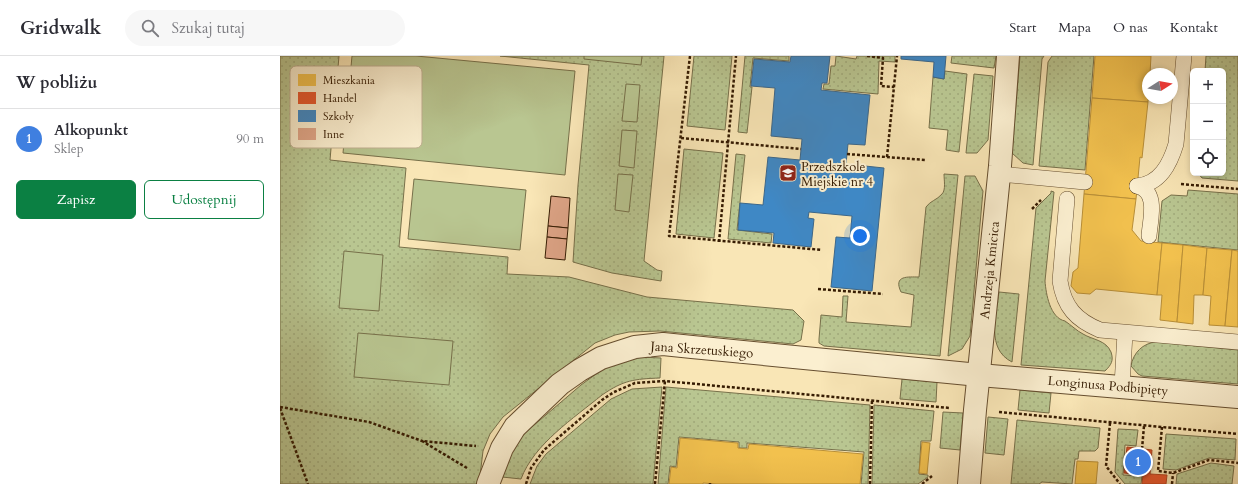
<!DOCTYPE html>
<html lang="pl">
<meta charset="utf-8">
<style>
:root{--surface:#fff;--page:#f7f7f7;--text:#2b2b33;--muted:#7c7c81;--line:#e1e1e2;--accent:#0b8043}
body{margin:0;font-family:Cardo,serif;background:var(--page);color:var(--text)}
.controls{position:absolute;right:12px;top:12px;display:grid;overflow:hidden;border-radius:6px;box-shadow:0 2px 6px #0003}
.controls button{width:36px;height:36px;display:grid;place-items:center;padding:0;border:0;border-bottom:1px solid var(--line);background:var(--surface);color:var(--text);font:20px sans-serif}
.compass{position:absolute;left:862px;top:12px;width:36px;height:36px;border-radius:50%;background:var(--surface);box-shadow:0 2px 6px #0003;rotate:79deg}
.you{position:absolute;left:580px;top:180px;width:14px;height:14px;margin:-10px;border:3px solid #fff;border-radius:50%;background:#1a73e8;box-shadow:0 0 0 6px #1a73e833}
.badge{display:grid;place-items:center;width:26px;height:26px;border-radius:50%;background:var(--accent);color:#fff;font-size:13px;font-weight:700}
.pin{position:absolute;translate:-50% -50%;border:2px solid #fff;box-shadow:0 1px 4px #0006}
.list{margin:0;padding:0;list-style:none}
h2{display:flex;justify-content:space-between;align-items:center;height:52px;margin:0;padding:0 16px;font-size:17px}
h2 small{font-size:13px;font-weight:400;color:var(--muted)}
.list li{display:grid;grid-template-columns:26px 1fr auto;gap:12px;align-items:center;box-sizing:border-box;height:60px;padding:0 16px;border-top:1px solid var(--line)}
.list b{display:block;font-size:15px;white-space:nowrap}
.list p{margin:0;font-size:13px;white-space:nowrap;color:var(--muted)}
.list em{font-size:13px;font-style:normal;color:var(--muted)}
.actions{display:flex;gap:8px;padding:12px 16px}
.actions a{flex:1;padding:9px 0;border:1px solid var(--accent);border-radius:6px;text-align:center;font-size:14px;color:var(--accent)}
.actions .main{background:var(--accent);color:#fff}
.icon{flex:none;width:22px;height:22px;fill:none;stroke:currentColor;stroke-width:2;stroke-linecap:round;stroke-linejoin:round}
.map{position:relative;flex:none;width:958px;height:428px;overflow:hidden}
header{display:flex;align-items:center;gap:24px;box-sizing:border-box;height:56px;padding:0 20px;background:var(--surface);border-bottom:1px solid var(--line)}
header strong{font-size:19px}
nav{display:flex;gap:22px;margin-inline-start:auto;font-size:14px}
.search{width:280px;height:36px;background:var(--page);display:flex;align-items:center;gap:10px;box-sizing:border-box;padding:0 14px;border-radius:22px;color:var(--muted);font-size:15px}
main{display:flex}
aside{flex:1;background:var(--surface)}
.map>svg:first-child{display:block}
.grass{fill:url(#grass-dots);stroke:#77704a}
.pitch{fill:#b9c691;stroke:#77704a}
.homes{fill:#f2c14e;stroke:#b98f37}
.shops{fill:#e4572e;stroke:#b04521}
.schools{fill:#3f88c5;stroke:#3c678a}
.building{fill:#e0a689;stroke:#351b02}
.lines{fill:none;stroke-linecap:round;stroke-linejoin:round}
.service-casing{stroke:#664e2f;stroke-width:16}
.minor-casing{stroke:#664e2f;stroke-width:24}
.path{stroke:#351b02;stroke-width:2.5;stroke-dasharray:3 2;stroke-linecap:butt}
.service{stroke:#fbefd0;stroke-width:15}
.minor{stroke:#fbefd0;stroke-width:22}
.labels{text-anchor:middle;stroke-width:4;stroke-linejoin:round;paint-order:stroke}
.poi-label{font-size:13px;fill:#351b02;stroke:#fbefd0;text-anchor:start}
.street-label{font-size:13px;fill:#351b02;stroke:#fbefd0}
.key{fill:#fbefd0;stroke:#c0af92;stroke-width:1}
.key-label{font-size:11px;fill:#351b02}
</style>
<header>
<strong>Gridwalk</strong>
<div class="search"><svg class="icon" aria-label="search" viewBox="0 0 24 24"><circle cx="10" cy="10" r="6"/><path d="M15 15l6 6"/></svg>Szukaj tutaj</div>
<nav><a>Start</a><a>Mapa</a><a>O nas</a><a>Kontakt</a></nav>
</header>
<main>
<aside>
<h2>W pobliżu<small></small></h2>
<ul class="list">
<li><span class="badge" style="background:#3f7fe0">1</span><div><b>Alkopunkt</b><p>Sklep</p></div><em>90 m</em></li>
</ul>
<div class="actions"><a class="main">Zapisz</a><a>Udostępnij</a></div>
</aside>
<div class="map">
<svg width="958" height="428" viewBox="0 0 958 428">
<defs>
<pattern id="grass-dots" width="8" height="8" patternUnits="userSpaceOnUse"><rect width="8" height="8" fill="#b9c691"/><path d="M2 2h.1M6 6h.1" fill="none" stroke="#a0aa7b" stroke-width="1.8" stroke-linecap="round"/></pattern>
</defs>
<rect width="100%" height="100%" fill="#f9e6b6"/>
<filter id="stains"><feTurbulence type="fractalNoise" baseFrequency=".005" numOctaves="4"/><feColorMatrix values="0 0 0 0 .2 0 0 0 0 .09 0 0 0 0 .02 0 0 0 .5 -.17"/></filter>
<radialGradient id="worn" r=".72"><stop offset=".6" stop-color="#630" stop-opacity="0"/><stop offset="1" stop-color="#630" stop-opacity=".3"/></radialGradient>
<g class="grass">
<polygon points="0,0 59,0 50,104 126,112 119,191 228,201 227,218 289,221 367,241 513,254 524,265 521,284 513,288 380,275 349,276 335,279 315,287 223,361 210,378 203,395 199,428 0,428"/>
<polygon points="220,0 384,0 364,205 377,214 382,215 381,225 332,217 293,206 298,129 309,9"/>
<polygon points="414,0 452,0 445,74 407,70"/>
<polygon points="465,0 509,0 509,5 473,2 470,31 472,31 467,77 458,76"/>
<polygon points="556,0 576,3 577,0 615,0 615,6 599,5 598,38 543,33 544,28 549,28 551,10 555,10"/>
<polygon points="672,0 716,0 714,12 671,7"/>
<polygon points="740,0 764,0 762,3 753,109 743,107 732,97"/>
<polygon points="772,0 814,0 805,114 759,110 768,6"/>
<polygon points="926,0 958,0 958,125 922,122 918,117 943,117 943,15 925,15"/>
<polygon points="665,15 687,18 679,96 666,94 668,74 649,72 653,21 664,23"/>
<polygon points="694,18 713,20 708,84 697,97 686,97"/>
<polygon points="404,93 443,97 434,182 396,178"/>
<polygon points="456,98 465,99 457,174 492,178 491,187 448,183"/>
<path d="M 664,118 L 678,119 L 660,300 L 544,290 L 539,287 L 539,283 L 541,259 L 562,261 L 563,240 L 568,240 L 566,266 L 631,271 L 634,239 L 621,236 C 613,219 628,221 639,221 L 646,151 C 650,145 657,144 662,138 C 666,134 664,124 664,118 Z"/>
<polygon points="685,120 695,120 703,135 690,280 682,293 668,300"/>
<polygon points="908,134 958,138 958,194 878,186 882,145 891,139 907,140"/>
<path d="M 771,135 L 774,136 L 765,225 C 766,238 770,262 785,265 C 791,269 797,275 803,278 C 813,284 826,284 831,296 C 834,305 831,309 825,315 L 741,309 L 756,152 L 771,137 Z"/>
<path d="M 719,236 L 739,238 L 732,306 C 706,293 716,260 719,236 Z"/>
<path d="M 876,286 L 958,294 L 958,328 L 862,320 L 858,318 L 851,310 C 853,297 863,287 876,286 Z"/>
<path d="M 361,301 L 381,302 L 380,322 C 354,323 344,324 322,339 C 294,362 254,388 241,423 L 222,421 C 223,405 236,388 246,376 L 301,329 L 327,310 L 342,304 Z"/>
<polygon points="622,323 657,326 656,346 620,343"/>
<polygon points="382,331 373,428 250,428 257,410 266,398 331,343 352,333"/>
<polygon points="386,331 590,349 588,428 581,428 584,396 467,387 467,392 459,392 459,386 399,381 396,411 390,410 388,428 378,428"/>
<polygon points="740,334 771,337 769,357 738,354"/>
<polygon points="594,349 654,355 651,385 641,385 639,418 648,419 648,421 638,428 592,428"/>
<polygon points="663,356 683,357 680,394 660,392"/>
<polygon points="708,361 728,363 724,399 705,397"/>
<polygon points="737,364 820,372 818,392 815,395 799,395 798,403 795,403 792,428 762,426 759,428 731,428"/>
<polygon points="838,373 858,374 856,390 845,389 843,419 862,420 861,428 845,428 835,416"/>
<polygon points="886,378 956,383 955,404 929,402 896,414 883,413"/>
<polygon points="931,407 954,410 952,428 896,428 897,418"/>
</g>
<g class="pitch">
<polygon points="72,0 136,0 295,15 285,119 63,97"/>
<polygon points="304,0 362,0 361,9 304,3"/>
<polygon points="346,28 360,29 357,66 342,65"/>
<polygon points="342,74 357,75 354,112 339,110"/>
<polygon points="338,118 353,119 349,156 335,154"/>
<polygon points="134,123 246,134 240,194 128,183"/>
<polygon points="64,195 103,199 99,255 59,252"/>
<polygon points="78,277 173,285 169,329 74,321"/>
</g>
<g class="homes">
<polygon points="815,0 871,0 870,18 868,18 868,46 812,42"/>
<polygon points="812,42 868,46 862,102 860,101 856,143 804,138"/>
<polygon points="804,138 856,143 852,174 861,185 882,187 877,239 816,233 810,238 797,237 791,230 793,216 798,212"/>
<polygon points="882,187 903,189 897,266 880,264 882,239 877,239"/>
<polygon points="903,189 927,192 923,239 914,239 913,268 897,266"/>
<polygon points="927,192 952,194 945,270 929,269 931,240 923,239"/>
<polygon points="952,194 958,195 958,271 945,270"/>
<polygon points="400,382 458,387 458,392 468,393 469,388 583,398 580,428 437,428 423,427 423,428 389,428 391,411 397,412"/>
<polygon points="642,386 650,387 647,418 639,417"/>
<polygon points="797,405 818,406 816,428 795,428"/>
</g>
<polygon class="shops" points="847,391 872,394 870,418 887,419 886,428 862,428 863,419 844,417"/>
<g class="schools">
<polygon points="511,0 550,0 547,27 542,27 541,34 590,39 585,89 568,88 566,108 604,112 592,235 551,231 556,181 570,182 572,160 529,156 528,162 534,163 531,191 493,187 494,177 458,174 460,147 483,149 488,101 520,104 522,83 491,80 495,32 471,30 474,3 510,6"/>
<polygon points="621,0 666,0 664,23 653,21 654,6 621,3"/>
</g>
<g class="building">
<polygon points="271,140 290,142 288,172 268,170"/>
<polygon points="268,170 288,172 287,183 267,181"/>
<polygon points="267,181 287,183 285,204 265,202"/>
</g>
<g class="lines">
<g class="service-casing">
<g id="service">
<polyline points="719,118 805,126"/>
<path d="M 857,130 C 880,128 890,108 896,88 L 904,0"/>
<path d="M 857,130 C 879,135 870,164 869,180"/>
<path d="M 787,143 L 780,225 C 784,251 796,264 820,274 L 958,286"/>
<polyline points="842,330 845,277"/>
</g>
</g>
<g class="minor-casing">
<g id="minor">
<polyline points="208,428 222,392 235,371 280,328 300,314 321,302 355,291 383,288 412,291 699,319 958,341"/>
<polyline points="689,428 695,354 720,110 728,0"/>
</g>
</g>
<g class="path">
<polyline points="410,0 389,180 542,194"/>
<polyline points="587,0 603,2 601,30 614,31"/>
<polyline points="401,82 521,93"/>
<polyline points="567,98 646,104"/>
<polyline points="607,101 617,0"/>
<polyline points="901,128 958,133"/>
<polyline points="752,153 761,144"/>
<polyline points="439,186 456,0"/>
<polyline points="538,233 603,238"/>
<polyline points="0,351 89,366 142,385"/>
<polyline points="0,352 28,428"/>
<polyline points="719,356 958,378"/>
<polyline points="830,367 826,410 840,428"/>
<polyline points="882,371 878,415 893,417 929,404 958,407"/>
<polyline points="862,393 864,370"/>
<polyline points="187,412 142,385 196,390"/>
<polyline points="246,428 251,412 264,394 322,344 334,336 355,327 385,325 670,352"/>
<polyline points="375,428 385,325"/>
<polyline points="430,428 430,427"/>
<polyline points="590,428 592,344"/>
<polyline points="642,428 652,420"/>
<polyline points="892,428 893,417"/>
</g>
<use href="#service" class="service"/>
<use href="#minor" class="minor"/>
</g>
<defs>
<g id="school-square" transform="scale(0.9)"><rect x="-9" y="-9" width="18" height="18" rx="4" fill="#8f2418" stroke="#fbefd0"/><path d="M0-5L7-2L0 1L-7-2ZM-4 1L0 2.5L4 1V4Q0 6-4 4Z" fill="#fff"/></g>
</defs>
<g fill-rule="evenodd">
<use href="#school-square" x="508" y="117"/>
</g>
<g class="labels">
<g class="poi-label">
<text x="521" y="115">Przedszkole<tspan x="521" dy="15">Miejskie nr 4</tspan></text>
</g>
<g class="street-label">
<text transform="translate(709 214) rotate(-84)" y="5">Andrzeja Kmicica</text>
<text transform="translate(422 293) rotate(4)" y="5">Jana Skrzetuskiego</text>
<text transform="translate(828 329) rotate(5)" y="5">Longinusa Podbipięty</text>
</g>
</g>
<rect x="10" y="10" width="132" height="82" rx="6" class="key"/>
<rect x="18" y="18" width="18" height="12" fill="#f2c14e"/>
<rect x="18" y="36" width="18" height="12" fill="#e4572e"/>
<rect x="18" y="54" width="18" height="12" fill="#3f88c5"/>
<rect x="18" y="72" width="18" height="12" fill="#e0a689"/>
<g class="key-label">
<text x="43" y="28">Mieszkania</text>
<text x="43" y="46">Handel</text>
<text x="43" y="64">Szkoły</text>
<text x="43" y="82">Inne</text>
</g>
<rect width="100%" height="100%" filter="url(#stains)"/>
<rect width="100%" height="100%" fill="url(#worn)"/>
</svg>
<div class="controls">
<button>+</button>
<button>−</button>
<button><svg class="icon" aria-label="locate" viewBox="0 0 24 24"><circle cx="12" cy="12" r="6"/><path d="M12 2v4M12 18v4M2 12h4M18 12h4"/></svg></button>
</div>
<svg class="compass" viewBox="-18 -18 36 36"><path d="M0-13l5 13h-10z" fill="#e53935"/><path d="M0 13l5-13h-10z" fill="#7c7c81"/></svg>
<div class="you"></div>
<div class="pin badge" style="left:858px;top:406px;background:#3f7fe0">1</div>
</div>
</main>
